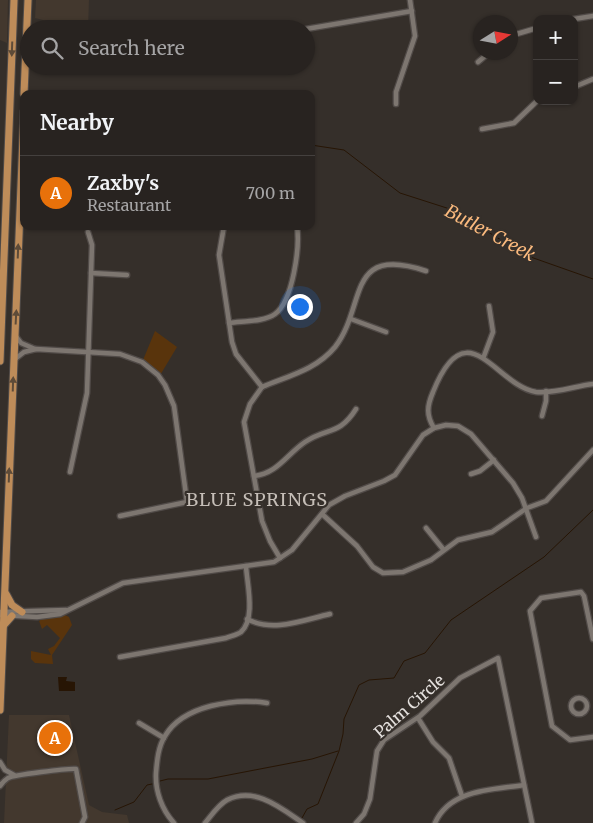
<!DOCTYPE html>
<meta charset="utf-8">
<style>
:root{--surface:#282320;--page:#302b29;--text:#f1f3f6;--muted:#a5a4a5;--line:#44403e;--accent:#d93025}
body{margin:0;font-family:Merriweather,serif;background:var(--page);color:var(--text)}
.controls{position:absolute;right:15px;top:15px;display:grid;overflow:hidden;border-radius:10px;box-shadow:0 1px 4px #0004}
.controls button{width:45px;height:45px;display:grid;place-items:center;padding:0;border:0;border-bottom:1px solid var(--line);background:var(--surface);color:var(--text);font:25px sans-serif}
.compass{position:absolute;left:473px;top:15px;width:45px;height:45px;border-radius:50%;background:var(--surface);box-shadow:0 1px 4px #0004;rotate:79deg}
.you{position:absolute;left:299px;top:306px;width:18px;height:18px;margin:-12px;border:4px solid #fff;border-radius:50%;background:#1a73e8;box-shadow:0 0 0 8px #1a73e833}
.badge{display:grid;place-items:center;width:32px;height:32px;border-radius:50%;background:var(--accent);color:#fff;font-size:16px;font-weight:700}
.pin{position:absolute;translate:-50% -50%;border:2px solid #fff;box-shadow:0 1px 5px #0006}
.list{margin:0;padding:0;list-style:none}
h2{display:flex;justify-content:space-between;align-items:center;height:65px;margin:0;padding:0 20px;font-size:21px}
h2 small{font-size:16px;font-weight:400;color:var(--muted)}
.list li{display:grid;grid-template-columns:32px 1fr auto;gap:15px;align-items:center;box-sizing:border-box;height:75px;padding:0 20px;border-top:1px solid var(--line)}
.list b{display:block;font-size:19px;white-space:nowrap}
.list p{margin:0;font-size:16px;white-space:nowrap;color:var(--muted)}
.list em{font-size:16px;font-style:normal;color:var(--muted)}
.icon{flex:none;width:28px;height:28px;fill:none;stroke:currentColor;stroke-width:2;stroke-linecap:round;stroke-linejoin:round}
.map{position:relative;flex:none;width:593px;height:823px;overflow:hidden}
.search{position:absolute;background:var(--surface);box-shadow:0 1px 4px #0004;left:20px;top:20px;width:295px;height:55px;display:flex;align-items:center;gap:12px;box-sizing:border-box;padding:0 18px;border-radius:28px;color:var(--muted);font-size:19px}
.panel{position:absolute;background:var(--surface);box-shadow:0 1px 4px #0004;left:20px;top:90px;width:295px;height:140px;border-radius:10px}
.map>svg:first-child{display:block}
.built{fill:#43382e}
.green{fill:#59340c}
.water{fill:#271504}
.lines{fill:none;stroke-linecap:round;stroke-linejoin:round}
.stream{stroke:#271504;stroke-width:1}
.street-casing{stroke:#514b48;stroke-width:7}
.primary-casing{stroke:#514b48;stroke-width:9}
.street{stroke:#7d7670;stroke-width:4.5}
.primary{stroke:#be8c59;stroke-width:7}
.oneway{fill:#5e4b38}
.labels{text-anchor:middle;stroke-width:4.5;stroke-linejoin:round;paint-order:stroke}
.street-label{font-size:16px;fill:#e4e0dd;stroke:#352f2a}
.water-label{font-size:18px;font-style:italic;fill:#fbba7e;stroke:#352f2a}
.neighbourhood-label{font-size:18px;letter-spacing:1px;fill:#c5beb7;stroke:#352f2a}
</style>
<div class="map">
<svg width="593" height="823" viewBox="0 0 593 823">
<rect width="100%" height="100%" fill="#352f2a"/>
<g class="built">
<polygon points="0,0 8,0 7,43 0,40"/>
<polygon points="36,0 89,0 88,29 78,29 35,18"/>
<polygon points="9,715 69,715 89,805 102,812 127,815 129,823 4,823"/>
</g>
<g class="green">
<polygon points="155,331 177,347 159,377 143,360"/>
<polygon points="65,615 69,617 72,625 52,655 53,664 35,663 31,659 31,651 51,655 48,649 54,646 60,638 47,625 42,629 39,621 43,618"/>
</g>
<polygon class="water" points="58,677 67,677 66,681 75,682 75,691 59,691"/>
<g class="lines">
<g class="stream">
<polyline points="311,145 344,150 400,193 453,210 525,255 593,279"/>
<polyline points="160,781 168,779 208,779 312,759 338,751"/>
<polyline points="115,810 134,802 147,785 152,784"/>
<polyline points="302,818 307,809 318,804 339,751 343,734 344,719 359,685 369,680 394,678 404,661 425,653 451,620 544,557 593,510"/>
</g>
<g class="street-casing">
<g id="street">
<polyline points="574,19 593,16"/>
<polyline points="306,29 412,11"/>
<polyline points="510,36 537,28"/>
<polyline points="478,62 490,52"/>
<polyline points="574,87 593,79"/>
<polyline points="396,104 396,92 415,36 410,0"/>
<polyline points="482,129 514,123 537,101"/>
<polyline points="224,226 219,255 232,342 236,354 262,387"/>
<polyline points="91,273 127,275"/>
<polyline points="351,319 386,332"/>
<path d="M 229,323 C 242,321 264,322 275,314 C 293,301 300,247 297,226"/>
<polyline points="15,335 21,343 35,349"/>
<polyline points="484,356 493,332 489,306"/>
<polyline points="15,359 24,352 36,349 120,354 142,362 158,375 165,385 174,406 187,502 120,516"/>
<path d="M 262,387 C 288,376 316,370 335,347 C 367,306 345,244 426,271"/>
<polyline points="262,387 250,404 244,422 262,521 270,541 280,558"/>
<polyline points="542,416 546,401 546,391"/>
<path d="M 434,428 C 426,415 427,406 433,392 C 467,307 496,386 536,392 C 554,394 575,386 593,384"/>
<polyline points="70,472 87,393 92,245 88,232"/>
<polyline points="471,474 480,471 494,460"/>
<path d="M 254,476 C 278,473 286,455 305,442 C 327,427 339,436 356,409"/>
<polyline points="322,514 357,546 373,567 383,573 403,572 431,560 458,540 492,532 527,508 546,501 593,450"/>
<polyline points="426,528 443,549"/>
<polyline points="0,612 66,610"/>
<polyline points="0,615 37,617 60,614 123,583 274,562 292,550 329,505 345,496 384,481 395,475 423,435 434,428 446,425 458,426 471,434 513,483 522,498 536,537"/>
<path d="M 247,619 C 273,633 303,620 330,614"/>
<polyline points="593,639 584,596 581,592 541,598 530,611 552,726 570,740 593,737"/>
<path d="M 120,657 L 226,638 C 231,636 237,635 241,632 C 256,618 247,584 246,566"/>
<circle cx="579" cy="706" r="8"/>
<polyline points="418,718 433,742 449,758 462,796"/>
<polyline points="139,723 164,738"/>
<polyline points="0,762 5,770 14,775"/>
<path d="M 0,786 C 2,783 5,780 8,778 C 13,775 69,768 76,769 L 85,817 L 82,823"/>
<path d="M 174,823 C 162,810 155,791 156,773 C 157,761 158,747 165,736 C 183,705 235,698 267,703"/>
<path d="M 205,823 C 211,816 218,805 227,800 C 255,786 281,808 303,823"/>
<polyline points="356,823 364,814 370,799 377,751 384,740 420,716 460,678 498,658 532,823"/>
<path d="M 435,823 C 450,789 492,790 524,785"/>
</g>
</g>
<g class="primary-casing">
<g id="primary">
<polyline points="24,94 28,0"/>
<polyline points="0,361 14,0"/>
<polyline points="6,594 12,605 22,612"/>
<polyline points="4,625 12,616"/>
<polyline points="0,710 24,111"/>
</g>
</g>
<use href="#street" class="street"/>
<use href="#primary" class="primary"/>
</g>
<defs><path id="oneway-solid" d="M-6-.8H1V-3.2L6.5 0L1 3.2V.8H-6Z" transform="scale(1.25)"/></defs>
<g class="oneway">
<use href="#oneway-solid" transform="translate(12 49) rotate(92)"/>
<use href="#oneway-solid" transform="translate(18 251) rotate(-88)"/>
<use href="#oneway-solid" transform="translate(16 317) rotate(-87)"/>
<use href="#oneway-solid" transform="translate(13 384) rotate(-88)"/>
<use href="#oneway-solid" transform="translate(9 475) rotate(-88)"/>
</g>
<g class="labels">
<g class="street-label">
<text transform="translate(409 706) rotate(-41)" y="6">Palm Circle</text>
</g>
<g class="water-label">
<text transform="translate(490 233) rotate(28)" y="6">Butler Creek</text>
</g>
<g class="neighbourhood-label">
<text x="257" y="506">BLUE SPRINGS</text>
</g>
</g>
</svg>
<div class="controls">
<button>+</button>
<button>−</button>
</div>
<svg class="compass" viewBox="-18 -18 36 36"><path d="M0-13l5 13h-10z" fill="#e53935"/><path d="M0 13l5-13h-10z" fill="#a5a4a5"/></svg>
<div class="you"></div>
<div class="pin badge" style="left:55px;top:738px;background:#e8710a">A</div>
<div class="search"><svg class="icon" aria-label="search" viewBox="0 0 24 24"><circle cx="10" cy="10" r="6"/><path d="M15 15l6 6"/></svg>Search here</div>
<section class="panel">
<h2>Nearby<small></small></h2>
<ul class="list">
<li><span class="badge" style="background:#e8710a">A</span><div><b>Zaxby's</b><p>Restaurant</p></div><em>700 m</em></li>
</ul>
</section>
</div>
